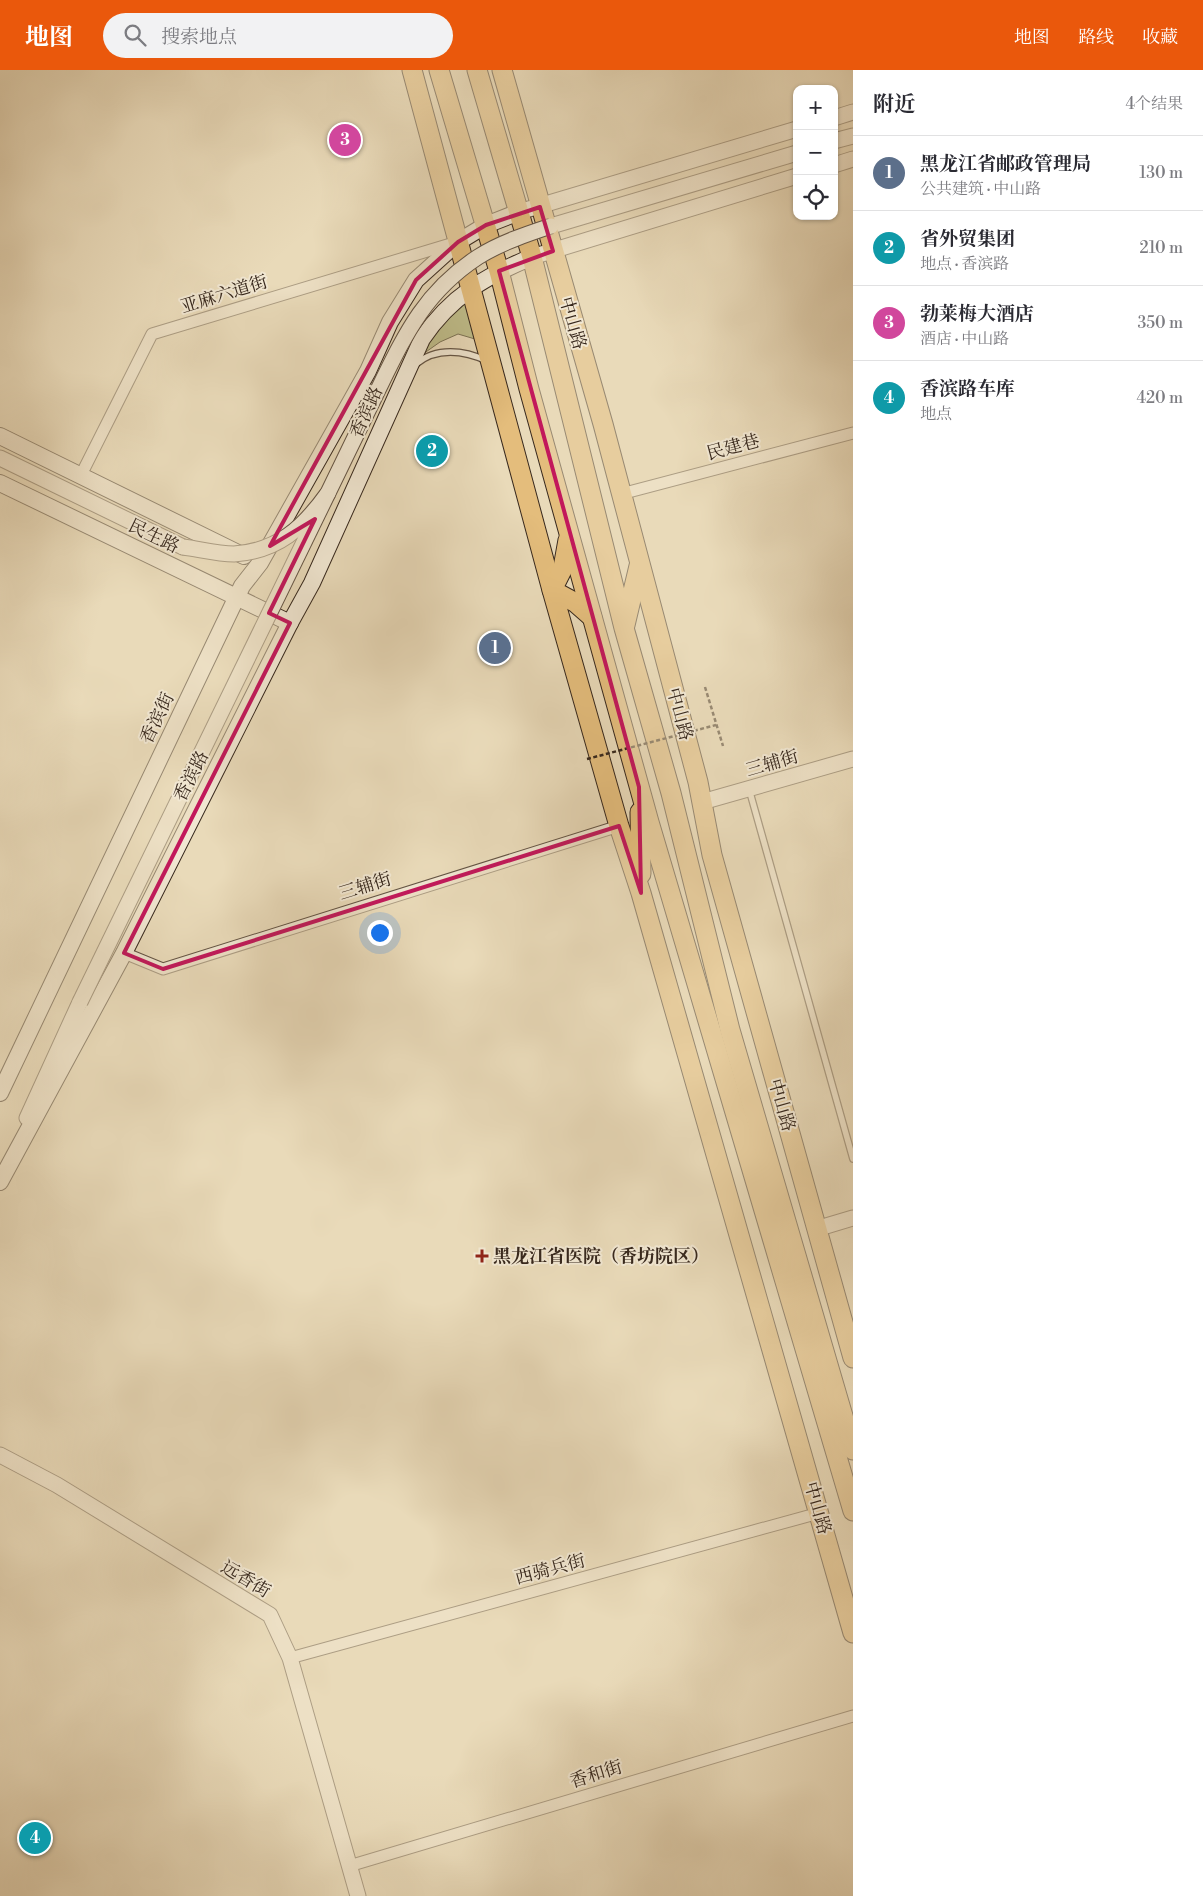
<!DOCTYPE html>
<html lang="zh">
<meta charset="utf-8">
<style>
:root{--surface:#fff;--page:#f2f2f3;--text:#2b2b33;--muted:#7c7c81;--line:#e1e1e2;--accent:#ea580c}
body{margin:0;font-family:"Libre Bodoni","Noto Serif SC",serif;background:var(--page);color:var(--text)}
.controls{position:absolute;right:15px;top:15px;display:grid;overflow:hidden;border-radius:10px;box-shadow:0 1px 4px #0004}
.controls button{width:45px;height:45px;display:grid;place-items:center;padding:0;border:0;border-bottom:1px solid var(--line);background:var(--surface);color:var(--text);font:25px sans-serif}
.you{position:absolute;left:379px;top:862px;width:18px;height:18px;margin:-12px;border:4px solid #fff;border-radius:50%;background:#1a73e8;box-shadow:0 0 0 8px #1a73e833}
.badge{display:grid;place-items:center;width:32px;height:32px;border-radius:50%;background:var(--accent);color:#fff;font-size:16px;font-weight:700}
.pin{position:absolute;translate:-50% -50%;border:2px solid #fff;box-shadow:0 1px 5px #0006}
.list{margin:0;padding:0;list-style:none}
h2{display:flex;justify-content:space-between;align-items:center;height:65px;margin:0;padding:0 20px;font-size:21px}
h2 small{font-size:16px;font-weight:400;color:var(--muted)}
.list li{display:grid;grid-template-columns:32px 1fr auto;gap:15px;align-items:center;box-sizing:border-box;height:75px;padding:0 20px;border-top:1px solid var(--line)}
.list b{display:block;font-size:19px;white-space:nowrap}
.list p{margin:0;font-size:16px;white-space:nowrap;color:var(--muted)}
.list em{font-size:16px;font-style:normal;color:var(--muted)}
.icon{flex:none;width:28px;height:28px;fill:none;stroke:currentColor;stroke-width:2;stroke-linecap:round;stroke-linejoin:round}
.map{position:relative;flex:none;width:853px;height:1826px;overflow:hidden}
header{display:flex;align-items:center;gap:30px;box-sizing:border-box;height:70px;padding:0 25px;background:var(--accent);color:#fff}
header strong{font-size:24px}
nav{display:flex;gap:28px;margin-inline-start:auto;font-size:18px}
.search{width:350px;height:45px;background:var(--page);display:flex;align-items:center;gap:12px;box-sizing:border-box;padding:0 18px;border-radius:28px;color:var(--muted);font-size:19px}
main{display:flex}
aside{flex:1;background:var(--surface)}
.map>svg:first-child{display:block}
.green{fill:#bfbd8a;stroke:#7b7254}
.lines{fill:none;stroke-linecap:round;stroke-linejoin:round}
.service-casing{stroke:#645444;stroke-width:8}
.minor-casing{stroke:#645444;stroke-width:13}
.tertiary-casing{stroke:#645444;stroke-width:17}
.secondary-casing{stroke:#37281d;stroke-width:18}
.primary-casing{stroke:#37281d;stroke-width:21}
.path{stroke:#37281d;stroke-width:2.5;stroke-dasharray:4 2.5;stroke-linecap:butt}
.service{stroke:#f1e7d2;stroke-width:5.5}
.minor{stroke:#f1e7d2;stroke-width:11}
.tertiary{stroke:#f1e7d2;stroke-width:15}
.secondary{stroke:#f1e7d2;stroke-width:16}
.primary{stroke:#e4bd7c;stroke-width:19}
.tertiary-bridge-casing{stroke:#645444;stroke-width:17;stroke-linecap:butt}
.path-bridge{stroke:#37281d;stroke-width:2.5;stroke-dasharray:4 2.5;stroke-linecap:butt}
.tertiary-bridge{stroke:#f1e7d2;stroke-width:15}
.marked{fill:none;stroke:#c2185b;stroke-width:4;stroke-linejoin:round}
.poi-dot{fill:#8f2418;stroke:#f1e7d2;stroke-width:2}
.labels{text-anchor:middle;stroke-width:4;stroke-linejoin:round;paint-order:stroke}
.street-label{font-size:18px;fill:#37281d;stroke:#f1e7d2}
.poi-label{font-size:18px;font-weight:bold;fill:#37281d;stroke:#f1e7d2;text-anchor:start}
</style>
<header>
<strong>地图</strong>
<div class="search"><svg class="icon" aria-label="search" viewBox="0 0 24 24"><circle cx="10" cy="10" r="6"/><path d="M15 15l6 6"/></svg>搜索地点</div>
<nav><a>地图</a><a>路线</a><a>收藏</a></nav>
</header>
<main>
<div class="map">
<svg width="853" height="1826" viewBox="0 0 853 1826">
<rect width="100%" height="100%" fill="#e9dab9"/>
<filter id="stains"><feTurbulence type="fractalNoise" baseFrequency=".004" numOctaves="4"/><feColorMatrix values="0 0 0 0 .2 0 0 0 0 .09 0 0 0 0 .02 0 0 0 .5 -.17"/></filter>
<radialGradient id="worn" r=".72"><stop offset=".6" stop-color="#630" stop-opacity="0"/><stop offset="1" stop-color="#630" stop-opacity=".3"/></radialGradient>
<polygon class="green" points="476,222 492,274 458,264 440,272 423,284 423,271"/>
<g class="lines">
<g class="service-casing">
<g id="service">
<path d="M 416,294 C 436,277 464,280 487,291"/>
<polyline points="749,719 853,1089"/>
</g>
</g>
<g class="minor-casing">
<g id="minor">
<polyline points="81,405 152,264 454,173"/>
<polyline points="621,424 853,363"/>
<polyline points="124,883 163,899 619,756"/>
<polyline points="290,1588 819,1443"/>
<polyline points="349,1796 853,1646"/>
</g>
</g>
<g class="tertiary-casing">
<g id="tertiary">
<polyline points="834,48 853,42"/>
<polyline points="834,71 853,66"/>
<polyline points="834,95 853,89"/>
<polyline points="519,142 797,59"/>
<polyline points="551,156 797,83"/>
<polyline points="532,187 797,106"/>
<polyline points="0,388 183,477"/>
<polyline points="702,732 853,689"/>
<polyline points="27,1048 80,932"/>
<polyline points="816,1159 853,1148"/>
<polyline points="0,1385 57,1415 270,1545 290,1588 358,1826"/>
</g>
</g>
<g class="secondary-casing">
<g id="secondary">
<polyline points="0,366 244,486"/>
<polyline points="0,413 290,553"/>
<polyline points="0,1023 242,516 260,493 368,301 390,252 416,210 458,172 486,155 519,142"/>
<path d="M 0,1112 L 124,883 L 290,553 L 312,513 L 422,269 C 451,226 486,206 532,187"/>
</g>
</g>
<g class="primary-casing">
<g id="primary">
<polyline points="412,0 552,520 619,756 641,823 853,1563"/>
<polyline points="439,0 499,201 529,319 649,752 853,1441"/>
<polyline points="477,0 532,187 624,558 671,723 730,960 853,1380"/>
<polyline points="502,0 603,354 698,712 712,785 853,1288"/>
<polyline points="568,470 563,498 552,520 576,533 592,547"/>
<polyline points="625,555 639,496"/>
<polyline points="640,742 641,804"/>
</g>
</g>
<polyline class="path" points="705,617 723,676"/>
<use href="#service" class="service"/>
<use href="#minor" class="minor"/>
<use href="#tertiary" class="tertiary"/>
<use href="#secondary" class="secondary"/>
<use href="#primary" class="primary"/>
<g class="tertiary-bridge-casing">
<g id="tertiary-bridge">
<path d="M 183,477 C 199,479 217,484 234,484 C 278,481 303,458 328,423 C 344,390 360,357 376,324 C 404,267 423,223 478,187 C 500,173 527,164 551,156"/>
<polyline points="80,932 328,423"/>
</g>
</g>
<polyline class="path-bridge" points="587,689 716,655"/>
<use href="#tertiary-bridge" class="tertiary-bridge"/>
</g>
<path d="M0 0H853V1826H0ZM 540,137 L 553,181 L 499,201 L 639,717 L 641,823 L 619,756 L 163,899 L 124,883 L 290,553 L 269,543 L 315,449 L 270,476 L 416,210 L 458,172 L 486,155 Z" fill="#e9dab9" fill-opacity=".55" fill-rule="evenodd"/>
<path class="marked" d="M 540,137 L 553,181 L 499,201 L 639,717 L 641,823 L 619,756 L 163,899 L 124,883 L 290,553 L 269,543 L 315,449 L 270,476 L 416,210 L 458,172 L 486,155 Z"/>
<path class="poi-dot" d="M479.5 1178.5h5v5h5v5h-5v5h-5v-5h-5v-5h5z"/>
<g class="labels">
<g class="street-label">
<text transform="translate(224 224) rotate(-17)" y="6">亚麻六道街</text>
<text transform="translate(573 253) rotate(74)" y="6">中山路</text>
<text transform="translate(366 342) rotate(-66)" y="6">香滨路</text>
<text transform="translate(733 377) rotate(-15)" y="6">民建巷</text>
<text transform="translate(154 466) rotate(26)" y="6">民生路</text>
<text transform="translate(680 644) rotate(75)" y="6">中山路</text>
<text transform="translate(157 648) rotate(-64)" y="6">香滨街</text>
<text transform="translate(772 693) rotate(-16)" y="6">三辅街</text>
<text transform="translate(191 706) rotate(-63)" y="6">香滨路</text>
<text transform="translate(365 816) rotate(-17)" y="6">三辅街</text>
<text transform="translate(782 1035) rotate(74)" y="6">中山路</text>
<text transform="translate(818 1438) rotate(74)" y="6">中山路</text>
<text transform="translate(550 1499) rotate(-15)" y="6">西骑兵街</text>
<text transform="translate(246 1509) rotate(31)" y="6">远香街</text>
<text transform="translate(596 1704) rotate(-17)" y="6">香和街</text>
</g>
<g class="poi-label">
<text x="493" y="1192">黑龙江省医院（香坊院区）</text>
</g>
</g>
<rect width="100%" height="100%" filter="url(#stains)"/>
<rect width="100%" height="100%" fill="url(#worn)"/>
</svg>
<div class="controls">
<button>+</button>
<button>−</button>
<button><svg class="icon" aria-label="locate" viewBox="0 0 24 24"><circle cx="12" cy="12" r="6"/><path d="M12 2v4M12 18v4M2 12h4M18 12h4"/></svg></button>
</div>
<div class="you"></div>
<div class="pin badge" style="left:495px;top:578px;background:#5c6f8a">1</div>
<div class="pin badge" style="left:432px;top:381px;background:#0f9aa8">2</div>
<div class="pin badge" style="left:345px;top:70px;background:#d1479c">3</div>
<div class="pin badge" style="left:35px;top:1768px;background:#0f9aa8">4</div>
</div>
<aside>
<h2>附近<small>4个结果</small></h2>
<ul class="list">
<li><span class="badge" style="background:#5c6f8a">1</span><div><b>黑龙江省邮政管理局</b><p>公共建筑 · 中山路</p></div><em>130 m</em></li>
<li><span class="badge" style="background:#0f9aa8">2</span><div><b>省外贸集团</b><p>地点 · 香滨路</p></div><em>210 m</em></li>
<li><span class="badge" style="background:#d1479c">3</span><div><b>勃莱梅大酒店</b><p>酒店 · 中山路</p></div><em>350 m</em></li>
<li><span class="badge" style="background:#0f9aa8">4</span><div><b>香滨路车库</b><p>地点</p></div><em>420 m</em></li>
</ul>
</aside>
</main>
